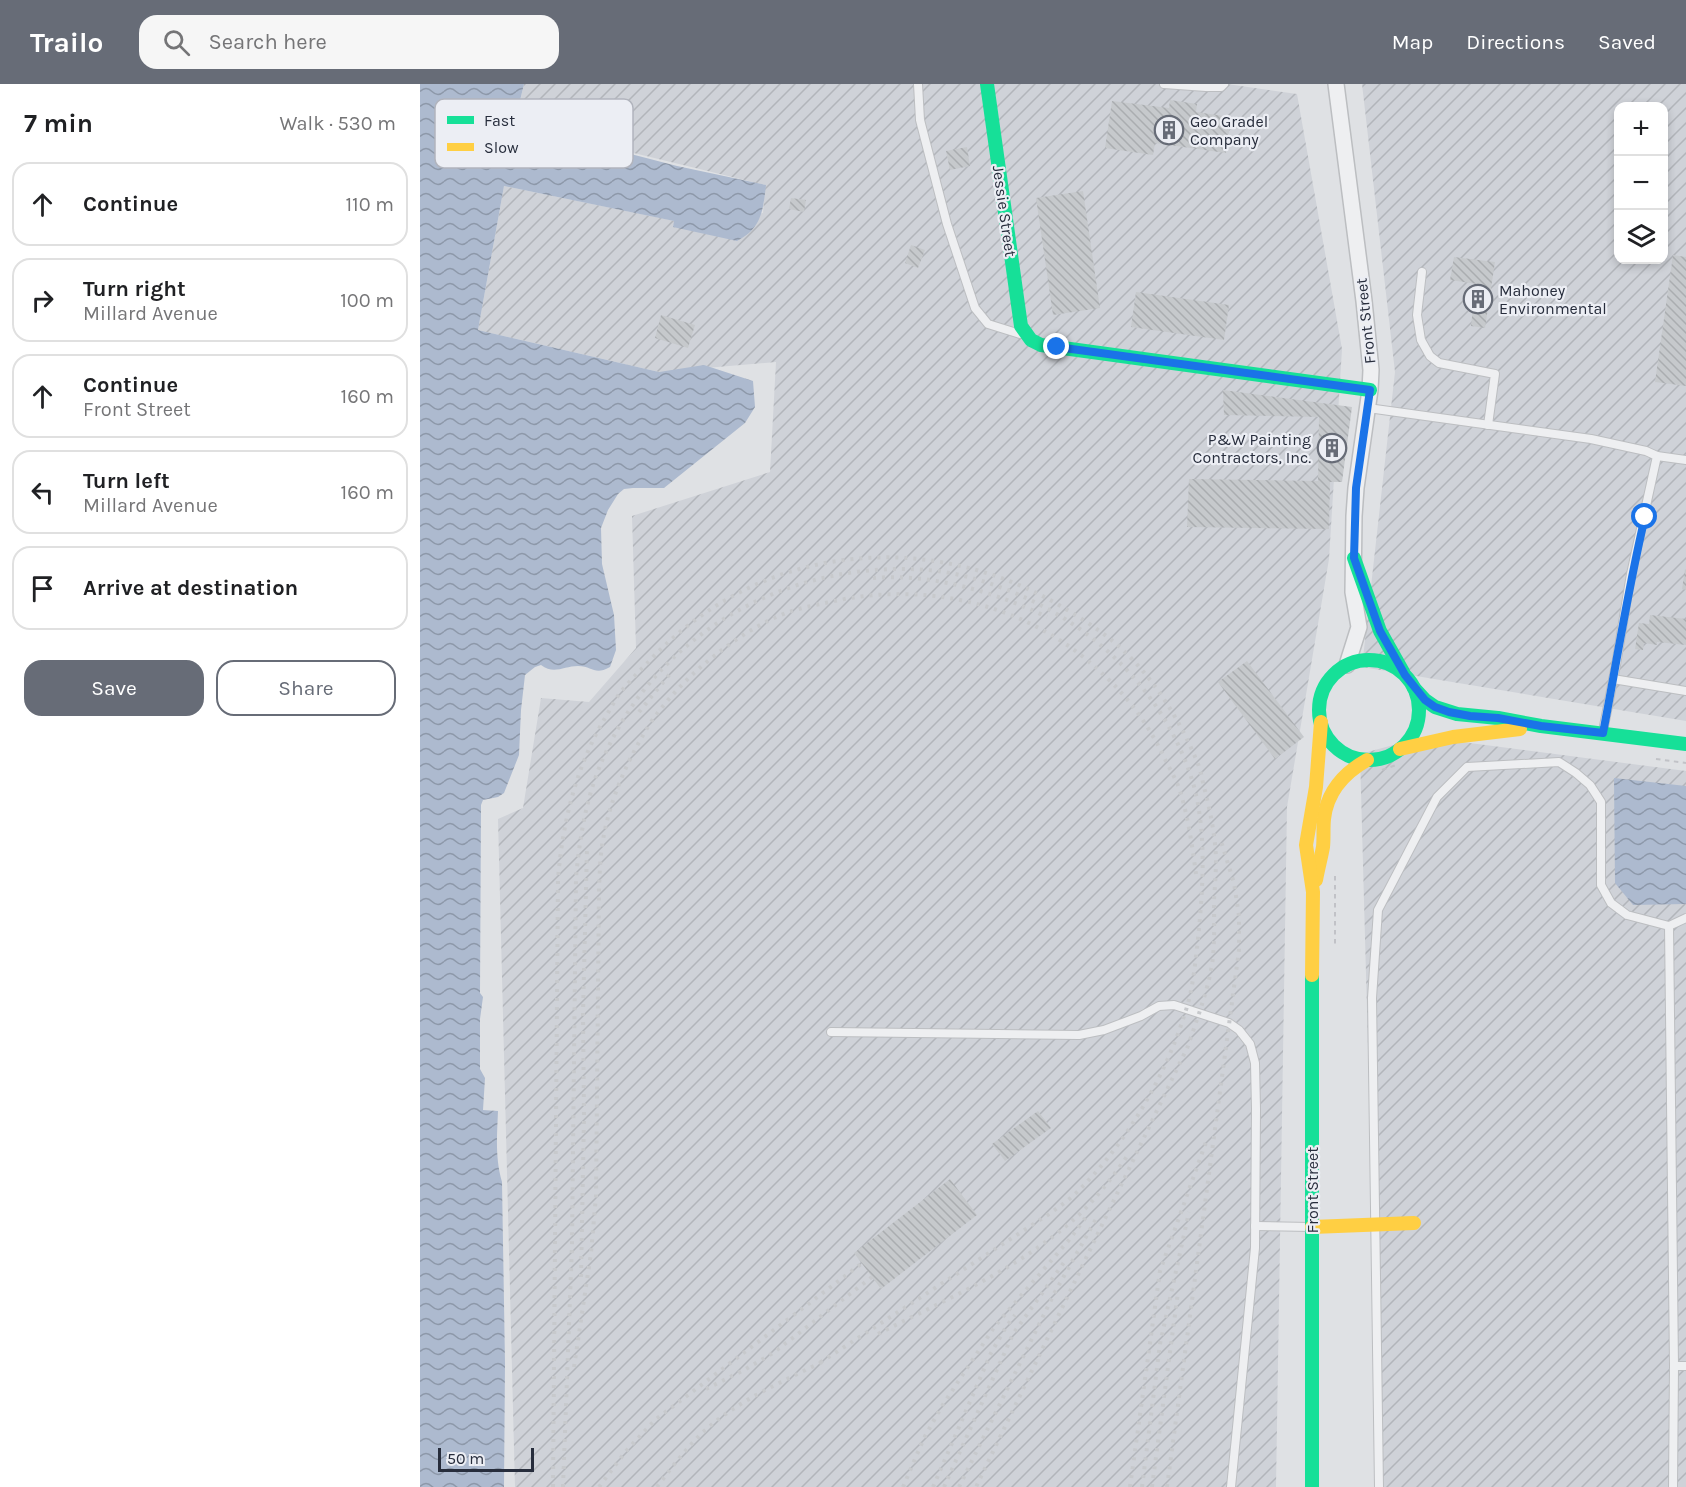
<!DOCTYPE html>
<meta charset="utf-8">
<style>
:root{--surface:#fff;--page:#f6f6f6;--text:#202124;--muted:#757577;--line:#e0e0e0;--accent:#676c77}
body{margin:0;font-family:Karla,sans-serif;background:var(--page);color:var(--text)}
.controls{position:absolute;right:18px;top:18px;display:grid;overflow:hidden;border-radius:12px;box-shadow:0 3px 9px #0003}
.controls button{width:54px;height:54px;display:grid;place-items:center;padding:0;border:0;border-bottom:2px solid var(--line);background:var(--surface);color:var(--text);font:30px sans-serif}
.scale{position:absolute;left:18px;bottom:15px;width:96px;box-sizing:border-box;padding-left:6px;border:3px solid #272d3c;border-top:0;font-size:16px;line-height:21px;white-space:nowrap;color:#272d3c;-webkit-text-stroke:4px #eceef4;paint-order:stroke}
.stop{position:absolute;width:18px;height:18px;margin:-14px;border:4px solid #1a73e8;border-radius:50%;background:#fff}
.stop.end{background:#1a73e8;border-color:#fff;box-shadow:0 2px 6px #0008}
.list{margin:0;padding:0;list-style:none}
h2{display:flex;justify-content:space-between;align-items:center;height:78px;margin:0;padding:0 24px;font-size:26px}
h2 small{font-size:20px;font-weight:400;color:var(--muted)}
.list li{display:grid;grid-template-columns:39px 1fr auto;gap:18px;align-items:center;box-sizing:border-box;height:84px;margin:0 12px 12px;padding:0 12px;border:2px solid var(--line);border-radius:18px}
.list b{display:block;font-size:22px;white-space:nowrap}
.list p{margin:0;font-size:20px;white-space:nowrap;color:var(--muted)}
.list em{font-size:20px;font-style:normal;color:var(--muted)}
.actions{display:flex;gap:12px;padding:18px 24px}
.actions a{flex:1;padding:14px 0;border:2px solid var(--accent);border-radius:18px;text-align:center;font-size:21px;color:var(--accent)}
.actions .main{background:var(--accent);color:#fff}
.icon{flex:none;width:33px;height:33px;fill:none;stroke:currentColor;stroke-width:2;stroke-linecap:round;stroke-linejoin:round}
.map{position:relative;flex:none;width:1266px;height:1403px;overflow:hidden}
header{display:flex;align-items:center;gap:36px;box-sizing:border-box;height:84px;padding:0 30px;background:var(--accent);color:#fff}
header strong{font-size:28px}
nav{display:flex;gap:33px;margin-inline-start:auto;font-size:21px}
.search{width:420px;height:54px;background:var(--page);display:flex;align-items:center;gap:15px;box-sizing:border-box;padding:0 21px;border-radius:18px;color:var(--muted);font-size:22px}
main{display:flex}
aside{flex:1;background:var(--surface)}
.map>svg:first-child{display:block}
.industrial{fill:url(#industrial-furrows);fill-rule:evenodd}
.water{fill:url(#water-waves)}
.building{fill:url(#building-back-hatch)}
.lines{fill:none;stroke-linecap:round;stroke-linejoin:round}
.lane-casing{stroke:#bcbec1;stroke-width:10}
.street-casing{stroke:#bcbec1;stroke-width:18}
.path{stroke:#c1c2c7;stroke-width:2;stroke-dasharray:4.5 4.5;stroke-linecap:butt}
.lane{stroke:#eeeff1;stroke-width:8}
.street{stroke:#eeeff1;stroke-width:15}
.fast{stroke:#16e098;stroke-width:14}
.slow{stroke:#ffcf43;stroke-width:14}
.rail{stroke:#c7c9cc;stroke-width:4;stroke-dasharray:3 6;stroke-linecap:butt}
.route{stroke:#1a73e8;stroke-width:8}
.labels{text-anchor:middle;stroke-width:4.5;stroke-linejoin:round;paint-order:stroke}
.poi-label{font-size:16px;fill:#272d3c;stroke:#eceef4;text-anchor:start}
.street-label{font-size:16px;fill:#272d3c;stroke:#eceef4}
.key{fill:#eceef4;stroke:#b1b4bd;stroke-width:1.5}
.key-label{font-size:16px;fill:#272d3c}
</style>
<header>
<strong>Trailo</strong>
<div class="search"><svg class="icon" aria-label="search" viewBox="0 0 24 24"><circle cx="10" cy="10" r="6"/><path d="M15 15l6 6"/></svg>Search here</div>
<nav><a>Map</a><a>Directions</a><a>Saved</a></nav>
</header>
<main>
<aside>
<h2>7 min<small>Walk · 530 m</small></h2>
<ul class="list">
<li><svg class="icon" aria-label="ahead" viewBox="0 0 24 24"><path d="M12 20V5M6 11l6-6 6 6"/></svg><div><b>Continue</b></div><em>110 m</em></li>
<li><svg class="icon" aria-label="right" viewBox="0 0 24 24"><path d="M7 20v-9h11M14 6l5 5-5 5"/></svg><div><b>Turn right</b><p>Millard Avenue</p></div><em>100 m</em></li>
<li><svg class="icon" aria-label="ahead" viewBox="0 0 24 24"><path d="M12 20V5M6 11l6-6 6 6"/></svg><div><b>Continue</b><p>Front Street</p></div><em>160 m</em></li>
<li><svg class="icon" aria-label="left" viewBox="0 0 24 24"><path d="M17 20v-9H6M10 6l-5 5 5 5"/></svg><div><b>Turn left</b><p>Millard Avenue</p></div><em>160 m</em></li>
<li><svg class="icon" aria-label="arrive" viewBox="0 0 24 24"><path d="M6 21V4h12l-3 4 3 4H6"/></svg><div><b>Arrive at destination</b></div></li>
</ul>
<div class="actions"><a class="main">Save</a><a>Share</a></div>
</aside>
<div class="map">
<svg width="1266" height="1403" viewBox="0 0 1266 1403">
<defs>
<pattern id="industrial-furrows" width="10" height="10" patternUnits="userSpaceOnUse" patternTransform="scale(1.5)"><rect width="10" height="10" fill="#cfd2d8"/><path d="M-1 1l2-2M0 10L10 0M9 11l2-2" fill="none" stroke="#b2b5ba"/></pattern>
<pattern id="water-waves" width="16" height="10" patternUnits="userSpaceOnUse" patternTransform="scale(1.5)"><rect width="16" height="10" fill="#adbacf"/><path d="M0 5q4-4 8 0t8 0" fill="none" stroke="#8d98a9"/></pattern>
<pattern id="building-back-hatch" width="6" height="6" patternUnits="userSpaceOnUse" patternTransform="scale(1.5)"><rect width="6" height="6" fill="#c6c9cc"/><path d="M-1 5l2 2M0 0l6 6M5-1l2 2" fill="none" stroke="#aaadb0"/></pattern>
</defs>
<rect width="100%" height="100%" fill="#dfe1e4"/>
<g class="industrial">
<polygon points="104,0 807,0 877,10 922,265 909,475 867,723 856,1403 95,1403 78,735 103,724 121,614 169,618 216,564 212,432 350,388 356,278 239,288 58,246 84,102 255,137 253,142 343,129 345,101 103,42 96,34"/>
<path d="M 942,0 L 1266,0 L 1266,637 L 942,583 L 975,288 ZM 1198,22 L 1244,22 L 1244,176 L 1198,176 Z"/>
<polygon points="1003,653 1266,687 1266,1403 960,1403 940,670"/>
</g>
<g class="water">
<path d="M 0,0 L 104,0 L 96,33 L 103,42 L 257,82 L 346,101 C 343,126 342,144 317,157 L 253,143 L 254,137 L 84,102 L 58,246 L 239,288 L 284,281 L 333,297 L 335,323 L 325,339 L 244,404 L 213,404 L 204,405 L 198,410 L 188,426 L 181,444 L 182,480 L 194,531 L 196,566 L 190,583 C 174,592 173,582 158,582 C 144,582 134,591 121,581 L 115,583 L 105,591 L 101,626 L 99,671 L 84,709 L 78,713 L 63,716 L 61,721 L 60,909 L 63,913 L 60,935 L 60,985 L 65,994 L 63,1026 L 78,1027 C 77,1053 75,1073 82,1098 L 85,1279 L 84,1403 L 0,1403 Z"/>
<polygon points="1194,694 1266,702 1266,820 1213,821 1195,799"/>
</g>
<g class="building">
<polygon points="750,16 777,20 776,28 811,33 806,69 735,59 733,71 685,64 692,17 749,24"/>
<polygon points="547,63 550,82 530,86 526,67"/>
<polygon points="663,107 680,224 633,231 616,114"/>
<polygon points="371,114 386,116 384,128 369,125"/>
<polygon points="491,161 505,166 498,184 485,179"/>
<polygon points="1253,171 1266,173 1266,302 1235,298"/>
<polygon points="1034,173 1075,178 1065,244 1051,242 1053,224 1045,223 1047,205 1056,207 1057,200 1030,196"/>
<polygon points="716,208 809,221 804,256 711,243"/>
<polygon points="241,231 275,241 268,264 235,254"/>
<polygon points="803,306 932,323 922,398 910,398 909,445 767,443 769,395 898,397 899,333 804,331"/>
<polygon points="1265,485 1266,486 1266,506 1262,505"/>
<polygon points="1230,531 1266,535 1266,561 1237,558 1237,561 1224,559 1223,566 1215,565 1219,539 1229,540"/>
<polygon points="827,577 884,653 855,675 798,598"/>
<polygon points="618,1027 631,1044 585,1077 572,1060"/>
<polygon points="530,1095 557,1131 461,1205 434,1169"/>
</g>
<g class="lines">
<g class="lane-casing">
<g id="lane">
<polyline points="498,0 500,36 527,140 555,224 568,240 600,250"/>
<polyline points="744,0 786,3 801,3 804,0"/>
<polyline points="1002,188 997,231 1001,256 1010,272 1019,279 1075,290 1068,341"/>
<polyline points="948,324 1171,355 1226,367 1237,372 1211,490 1196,581 1183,647"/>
<polyline points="1237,372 1266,376"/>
<polyline points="1193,595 1266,607"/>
<polyline points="1249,842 1266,834"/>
<polyline points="411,948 659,951 684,946 721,932 739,922 754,921 809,939 819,946 830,960 835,979 836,1025 835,1164 811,1403"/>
<polyline points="835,1142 891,1143"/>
<polyline points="959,1403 952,914 958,826 1017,713 1047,683 1139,678 1156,689 1170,701 1181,718 1181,801 1191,819 1207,831 1249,842 1254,1282"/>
<polyline points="1253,1403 1254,1282 1266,1282"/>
</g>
</g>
<g class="street-casing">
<polyline id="street" points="916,0 944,217 951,286 950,306 936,404 934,432 933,508 939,543 927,581"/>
</g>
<g class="path">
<polyline points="1236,675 1266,679"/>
<polyline points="962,686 976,681"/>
<polyline points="915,792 915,860"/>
</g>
<use href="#lane" class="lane"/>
<use href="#street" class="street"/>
<g class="fast">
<polyline points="567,0 601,242 611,256 621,261 950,306"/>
<polyline points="934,474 960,547 983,588"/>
<circle cx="949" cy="626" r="50"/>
<polyline points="994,604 1005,616 1015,623 1037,630 1078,634 1121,642 1266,660"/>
<polyline points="892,1403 892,891"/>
</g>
<g class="slow">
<polyline points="980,665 1033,653 1100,645"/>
<path d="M 896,796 C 898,785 901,774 903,763 C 904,754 903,744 904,735 C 907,708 924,689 947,676"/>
<polyline points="892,891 893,808 886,761 896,703 901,638"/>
<polyline points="892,1143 994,1139"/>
</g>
<g class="rail">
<path d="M 453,494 C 511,489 575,508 627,533"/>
<polyline points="219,628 253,586"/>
<polyline points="161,1193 164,1033 163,929 167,764"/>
<path d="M 458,1250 C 524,1216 595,1187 652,1137 C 673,1119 692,1094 708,1071"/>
<path d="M 154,1283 L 171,1169 L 176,1112 L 179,802 C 180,787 180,771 183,756 C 189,720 204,684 222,653 C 235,629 254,608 274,589 C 301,565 332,542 366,529 C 380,524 395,521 410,518 C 498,498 591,516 662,572 C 699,602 722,629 743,671 C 748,682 755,693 759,704 C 768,731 772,761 776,790"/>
<polyline points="286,1305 324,1286 353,1269 452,1193"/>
<path d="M 133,1403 L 138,794 C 143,737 156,683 185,634 C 190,626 194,617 200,609 C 210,596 222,585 233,573 C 343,459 509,443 644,524 C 659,533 675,543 689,554 C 729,586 759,633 778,680 C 781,687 782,695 784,703 C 790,726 795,750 796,774 C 796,788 795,802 794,816 C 794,837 795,860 792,881 C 787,909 777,935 768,962 L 556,1403"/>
<path d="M 143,1403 L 152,1160 L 156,794 C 160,750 167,708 186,668 C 244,541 381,472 518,487 C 562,493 608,512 645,535 C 705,573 752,630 773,699 C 787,747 783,805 778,855 C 775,880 773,906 765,929 C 746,991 707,1058 661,1104 C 652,1114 640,1122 629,1130 L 398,1280"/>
<polyline points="179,1403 206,1367 235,1336 441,1180"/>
<path d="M 237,1403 C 251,1384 265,1366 281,1350 C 316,1317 362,1298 404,1277"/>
<polyline points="483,1403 504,1354 522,1322 575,1242 649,1156 669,1129"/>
<polyline points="513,1403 571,1269 586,1243 595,1231"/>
<polyline points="524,1403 593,1250 645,1177"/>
<polyline points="539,1403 635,1208 676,1135"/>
<polyline points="710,1403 740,1187 786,1058"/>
<polyline points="722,1403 740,1260 769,1128"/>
<polyline points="732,1403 758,1208"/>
<polyline points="747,1403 819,866 819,832 814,799 800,754"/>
</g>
</g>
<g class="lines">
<path class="route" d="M 637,263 L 950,306 L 936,404 L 934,474 L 960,547 L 985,591 L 1005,616 L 1015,623 L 1029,628 L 1050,632 L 1078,634 L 1121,642 L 1183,649 C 1197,577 1208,504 1225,433"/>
</g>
<defs>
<g id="building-ring" transform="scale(1.5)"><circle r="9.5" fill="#eceef4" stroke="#676c77" stroke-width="1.5"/><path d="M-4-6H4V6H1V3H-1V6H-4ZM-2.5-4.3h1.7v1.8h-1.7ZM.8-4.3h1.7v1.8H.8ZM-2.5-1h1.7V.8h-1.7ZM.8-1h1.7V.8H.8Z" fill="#676c77"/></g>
</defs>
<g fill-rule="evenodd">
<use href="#building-ring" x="749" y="46"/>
<use href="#building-ring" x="1058" y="215"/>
<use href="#building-ring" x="912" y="364"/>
</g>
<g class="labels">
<g class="poi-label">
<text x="770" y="43">Geo Gradel<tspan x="770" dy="18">Company</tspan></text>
<text x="1079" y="212">Mahoney<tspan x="1079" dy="18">Environmental</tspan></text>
<text x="891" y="361" text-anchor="end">P&amp;W Painting<tspan x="891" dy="18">Contractors, Inc.</tspan></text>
</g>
<g class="street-label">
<text transform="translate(585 127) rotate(82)" y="6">Jessie Street</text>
<text transform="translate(945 237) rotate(-96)" y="6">Front Street</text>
<text transform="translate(892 1106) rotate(-90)" y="6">Front Street</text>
</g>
</g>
<rect x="15" y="15" width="198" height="69" rx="9" class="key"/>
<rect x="27" y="32" width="27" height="8" fill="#16e098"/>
<rect x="27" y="59" width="27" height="8" fill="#ffcf43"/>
<g class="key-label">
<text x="64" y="42">Fast</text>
<text x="64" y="69">Slow</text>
</g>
</svg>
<div class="controls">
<button>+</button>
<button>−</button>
<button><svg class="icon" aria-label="layers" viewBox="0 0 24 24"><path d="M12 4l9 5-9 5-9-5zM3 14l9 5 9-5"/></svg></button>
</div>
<div class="scale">50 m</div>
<div class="stop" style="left:1225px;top:433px"></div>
<div class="stop end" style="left:637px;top:263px"></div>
</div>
</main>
